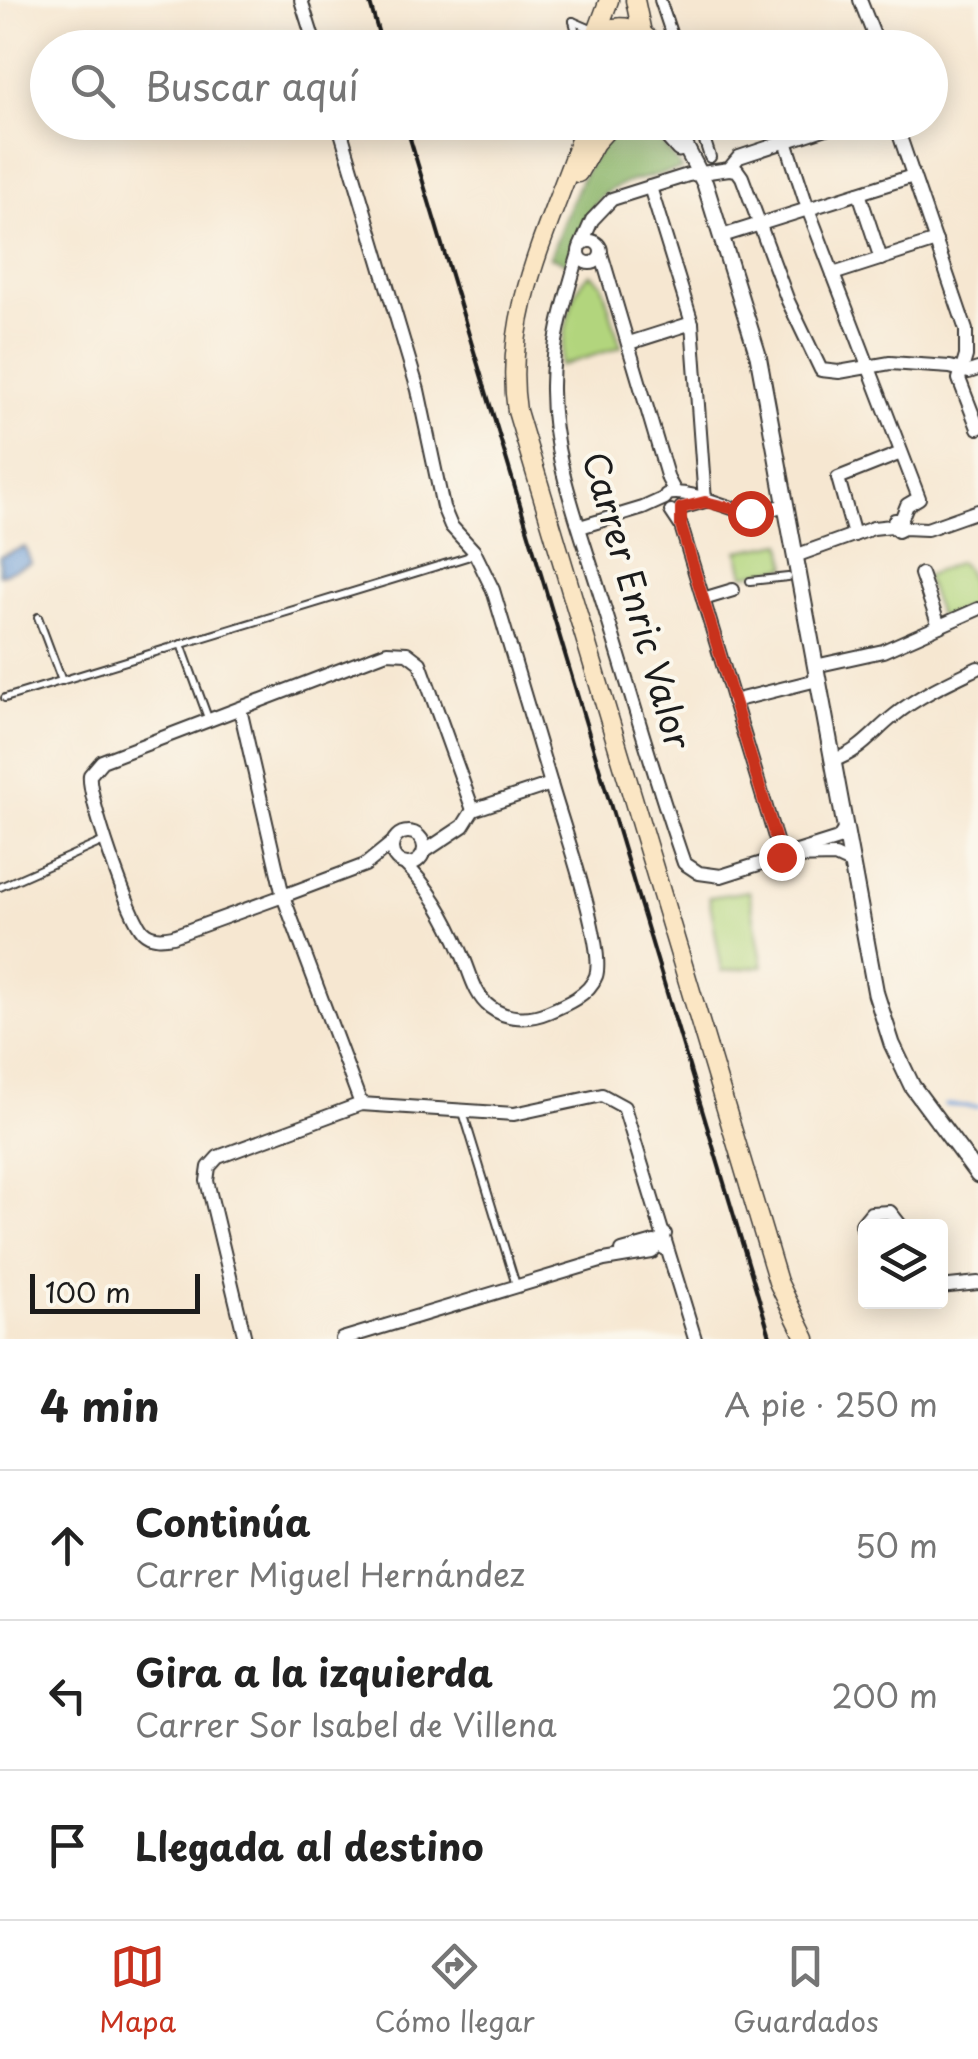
<!DOCTYPE html>
<html lang="es">
<meta charset="utf-8">
<style>
:root{--surface:#fff;--page:#f2f2f2;--text:#222;--muted:#767676;--line:#e0e0e0;--accent:#c8321e}
body{margin:0;font-family:"Playpen Sans",sans-serif;background:var(--page);color:var(--text)}
.controls{position:absolute;right:30px;bottom:30px;display:grid;overflow:hidden;border-radius:10px;box-shadow:0 5px 25px #0003}
.controls button{width:90px;height:90px;display:grid;place-items:center;padding:0;border:0;border-bottom:2px solid var(--line);background:var(--surface);color:var(--text);font:50px sans-serif}
.scale{position:absolute;left:30px;bottom:25px;width:170px;box-sizing:border-box;padding-left:10px;border:5px solid #1c1c1c;border-top:0;font-size:28px;line-height:35px;white-space:nowrap;color:#1c1c1c;-webkit-text-stroke:8px #fbf7ec;paint-order:stroke}
.stop{position:absolute;width:30px;height:30px;margin:-22px;border:8px solid #c8321e;border-radius:50%;background:#fff}
.stop.end{background:#c8321e;border-color:#fff;box-shadow:0 2px 10px #0008}
.list{margin:0;padding:0;list-style:none}
h2{display:flex;justify-content:space-between;align-items:center;height:130px;margin:0;padding:0 40px;font-size:42px}
h2 small{font-size:32px;font-weight:400;color:var(--muted)}
.list li{display:grid;grid-template-columns:65px 1fr auto;gap:30px;align-items:center;box-sizing:border-box;height:150px;padding:0 40px;border-top:2px solid var(--line)}
.list b{display:block;font-size:38px;white-space:nowrap}
.list p{margin:0;font-size:32px;white-space:nowrap;color:var(--muted)}
.list em{font-size:32px;font-style:normal;color:var(--muted)}
.icon{flex:none;width:55px;height:55px;fill:none;stroke:currentColor;stroke-width:2;stroke-linecap:round;stroke-linejoin:round}
.map{position:relative;flex:none;width:978px;height:1339px;overflow:hidden}
.search{position:absolute;background:var(--surface);box-shadow:0 5px 25px #0003;left:30px;right:30px;top:30px;height:110px;display:flex;align-items:center;gap:25px;box-sizing:border-box;padding:0 35px;border-radius:55px;color:var(--muted);font-size:38px}
.sheet{height:580px;background:var(--surface)}
nav{display:flex;justify-content:space-around;align-items:center;box-sizing:border-box;height:140px;border-top:2px solid var(--line);background:var(--surface);font-size:28px;color:var(--muted)}
nav a{display:grid;justify-items:center;gap:5px}
nav .on{color:var(--accent)}
.map>svg:first-child{display:block}
.green{fill:#b2d57d;stroke:#67784c;stroke-width:2.5}
.forest{fill:#8db66c;stroke:#546944;stroke-width:2.5}
.water{fill:#6d9cd6;stroke:#445c79;stroke-width:2.5}
.lines{fill:none;stroke-linecap:round;stroke-linejoin:round}
.stream{stroke:#6d9cd6;stroke-width:4}
.service-casing{stroke:#3d3a37;stroke-width:10}
.pedestrian-casing{stroke:#3d3a37;stroke-width:14}
.minor-casing{stroke:#3d3a37;stroke-width:16}
.tertiary-casing{stroke:#3d3a37;stroke-width:19}
.secondary-casing{stroke:#3d3a37;stroke-width:21}
.service{stroke:#fff;stroke-width:6}
.pedestrian{stroke:#fff;stroke-width:10}
.minor{stroke:#fff;stroke-width:12}
.tertiary{stroke:#fff;stroke-width:15}
.secondary{stroke:#fbe6c4;stroke-width:18}
.rail{stroke:#1c1c1c;stroke-width:4}
.route{stroke:#c8321e;stroke-width:12}
.labels{text-anchor:middle;stroke-width:8;stroke-linejoin:round;paint-order:stroke}
.street-label{font-size:35px;fill:#1c1c1c;stroke:#fbf7ec}
</style>
<div class="map">
<svg width="978" height="1339" viewBox="0 0 978 1339">
<rect width="100%" height="100%" fill="#fbf7ec"/>
<filter id="ink" filterUnits="userSpaceOnUse"><feTurbulence type="fractalNoise" baseFrequency=".01" numOctaves="2"/><feDisplacementMap in="SourceGraphic" scale="20" xChannelSelector="R" yChannelSelector="G"/><feConvolveMatrix kernelMatrix="1 2 1 2 8 2 1 2 1" color-interpolation-filters="sRGB"/></filter>
<filter id="wash" filterUnits="userSpaceOnUse"><feTurbulence type="fractalNoise" baseFrequency=".0048" numOctaves="4" result="noise"/><feDisplacementMap in="SourceGraphic" scale="40" xChannelSelector="R" yChannelSelector="G"/><feGaussianBlur stdDeviation="2.25" result="paint"/><feColorMatrix in="noise" values="0 0 0 0 0 0 0 0 0 0 0 0 0 0 0 0 0 1.4 0 .05"/><feComposite in="paint" operator="in"/></filter>
<g filter="url(#wash)">
<rect width="100%" height="100%" fill="#f6e7d1"/>
<g class="green">
<polygon points="618,35 630,37 645,48 591,48 601,39"/>
<path d="M 591,274 L 602,284 L 621,347 L 560,366 C 563,343 570,284 591,274 Z"/>
<polygon points="783,543 787,567 744,575 738,551"/>
<polygon points="959,562 967,570 978,602 940,618 925,576"/>
<polygon points="749,891 763,966 722,971 709,897"/>
</g>
<path class="forest" d="M 640,130 L 658,138 L 682,169 C 600,189 598,182 570,264 L 550,257 C 564,223 584,153 617,134 C 624,130 631,131 640,130 Z"/>
<polygon class="water" points="25,547 31,563 0,575 0,556"/>
<g class="lines">
<polyline class="stream" points="946,1105 978,1107"/>
</g>
</g>
<g filter="url(#ink)">
<g class="lines">
<g class="service-casing">
<g id="service">
<polyline points="573,21 579,44"/>
<polyline points="573,21 596,31"/>
<polyline points="750,581 788,577"/>
<polyline points="38,617 62,681"/>
<polyline points="181,644 208,718"/>
<polyline points="5,698 467,557 474,551"/>
<polyline points="0,887 104,841"/>
<polyline points="463,1112 516,1285"/>
</g>
</g>
<g class="pedestrian-casing">
<g id="pedestrian">
<polyline points="660,0 676,48"/>
<polyline points="699,122 710,157"/>
</g>
</g>
<g class="minor-casing">
<g id="minor">
<polyline points="301,0 316,48"/>
<polyline points="860,0 879,48"/>
<polyline points="338,122 418,390 443,507 451,526 474,551 493,590 551,784"/>
<polyline points="895,122 966,330 966,356 959,379 978,428"/>
<polyline points="786,141 808,209 919,498 907,505 901,520 895,520 892,526"/>
<polyline points="729,169 737,170 742,177 788,301 821,370 839,372 890,363 950,367 969,372 978,369"/>
<polyline points="650,187 692,323 705,501"/>
<polyline points="859,193 881,259"/>
<polyline points="722,236 913,176"/>
<circle cx="590" cy="252" r="11"/>
<polyline points="581,245 592,220 612,199 688,175 729,169 739,157 845,122"/>
<path d="M 579,253 C 566,297 552,340 552,386 C 551,456 580,528 600,594 C 628,683 653,774 684,863 L 699,873 L 721,876 L 838,839 L 844,830"/>
<polyline points="601,253 668,479 675,492"/>
<polyline points="833,274 936,241"/>
<polyline points="629,343 692,323"/>
<path d="M 666,495 C 683,487 725,507 745,512 C 757,515 773,508 785,505"/>
<polyline points="681,508 705,501"/>
<polyline points="671,511 681,526 781,857"/>
<polyline points="580,527 643,508 665,498"/>
<polyline points="854,535 838,478 901,453"/>
<polyline points="795,556 873,528 892,526 898,531 904,528 927,529 978,511"/>
<polyline points="921,574 939,626"/>
<polyline points="703,599 733,590"/>
<polyline points="815,666 883,651 978,609"/>
<polyline points="733,701 817,680"/>
<polyline points="240,709 283,896 365,865 392,843"/>
<path d="M 832,761 C 863,750 871,734 895,715 C 920,695 949,682 978,668"/>
<circle cx="408" cy="848" r="16"/>
<polyline points="789,857 835,856 850,863"/>
<path d="M 405,864 C 430,888 449,922 462,954 C 470,971 474,995 490,1007 C 507,1020 529,1020 548,1012 C 565,1005 589,995 596,976 C 606,947 561,820 551,784 L 473,810"/>
<path d="M 361,1104 L 283,896 L 173,936 C 162,938 151,939 143,931 C 129,917 87,794 90,775 L 102,761 L 387,652 L 407,653 L 420,663 L 473,810 L 463,826 L 424,852"/>
<polyline points="866,1242 862,1224 871,1213 890,1212 901,1226"/>
<polyline points="622,1251 654,1242 664,1248"/>
<polyline points="940,1287 978,1283"/>
<polyline points="245,1339 207,1181 209,1167 218,1157 361,1104 514,1114 602,1095 624,1107 695,1339"/>
<polyline points="342,1339 604,1260 652,1252 665,1234"/>
</g>
</g>
<g class="tertiary-casing">
<g id="tertiary">
<polyline points="648,122 663,131 679,149"/>
<polyline points="673,122 705,184 758,355 876,994 892,1044 912,1086 978,1175"/>
</g>
</g>
<g class="secondary-casing">
<g id="secondary">
<polyline points="635,0 642,33"/>
<polyline points="597,32 609,0"/>
<path d="M 581,48 C 601,22 637,19 656,48"/>
<path d="M 583,122 L 581,137 C 550,227 502,314 517,411 L 778,1282 L 806,1339"/>
<polyline points="578,173 595,143 614,122"/>
</g>
</g>
<use href="#service" class="service"/>
<use href="#pedestrian" class="pedestrian"/>
<use href="#minor" class="minor"/>
<use href="#tertiary" class="tertiary"/>
<use href="#secondary" class="secondary"/>
<g class="rail">
<polyline points="369,0 383,48"/>
<polyline points="405,122 771,1339"/>
</g>
</g>
</g>
<g class="lines" filter="url(#ink)">
<polyline class="route" points="750,513 705,502 681,508 681,526 781,857"/>
</g>
<g class="labels">
<g class="street-label">
<text transform="translate(636 601) rotate(74)" y="12">Carrer Enric Valor</text>
</g>
</g>
</svg>
<div class="controls">
<button><svg class="icon" aria-label="layers" viewBox="0 0 24 24"><path d="M12 4l9 5-9 5-9-5zM3 14l9 5 9-5"/></svg></button>
</div>
<div class="scale">100 m</div>
<div class="stop" style="left:750px;top:513px"></div>
<div class="stop end" style="left:781px;top:857px"></div>
<div class="search"><svg class="icon" aria-label="search" viewBox="0 0 24 24"><circle cx="10" cy="10" r="6"/><path d="M15 15l6 6"/></svg>Buscar aquí</div>
</div>
<section class="sheet">
<h2>4 min<small>A pie · 250 m</small></h2>
<ul class="list">
<li><svg class="icon" aria-label="ahead" viewBox="0 0 24 24"><path d="M12 20V5M6 11l6-6 6 6"/></svg><div><b>Continúa</b><p>Carrer Miguel Hernández</p></div><em>50 m</em></li>
<li><svg class="icon" aria-label="left" viewBox="0 0 24 24"><path d="M17 20v-9H6M10 6l-5 5 5 5"/></svg><div><b>Gira a la izquierda</b><p>Carrer Sor Isabel de Villena</p></div><em>200 m</em></li>
<li><svg class="icon" aria-label="arrive" viewBox="0 0 24 24"><path d="M6 21V4h12l-3 4 3 4H6"/></svg><div><b>Llegada al destino</b></div></li>
</ul>
</section>
<nav>
<a class="on"><svg class="icon" aria-label="map" viewBox="0 0 24 24"><path d="M3 6l6-2 6 2 6-2v14l-6 2-6-2-6 2zM9 4v14M15 6v14"/></svg>Mapa</a>
<a><svg class="icon" aria-label="directions" viewBox="0 0 24 24"><path d="M12 3l9 9-9 9-9-9zM9 14v-3h6M13 9l2 2-2 2"/></svg>Cómo llegar</a>
<a><svg class="icon" aria-label="saved" viewBox="0 0 24 24"><path d="M7 4h10v16l-5-4-5 4z"/></svg>Guardados</a>
</nav>
